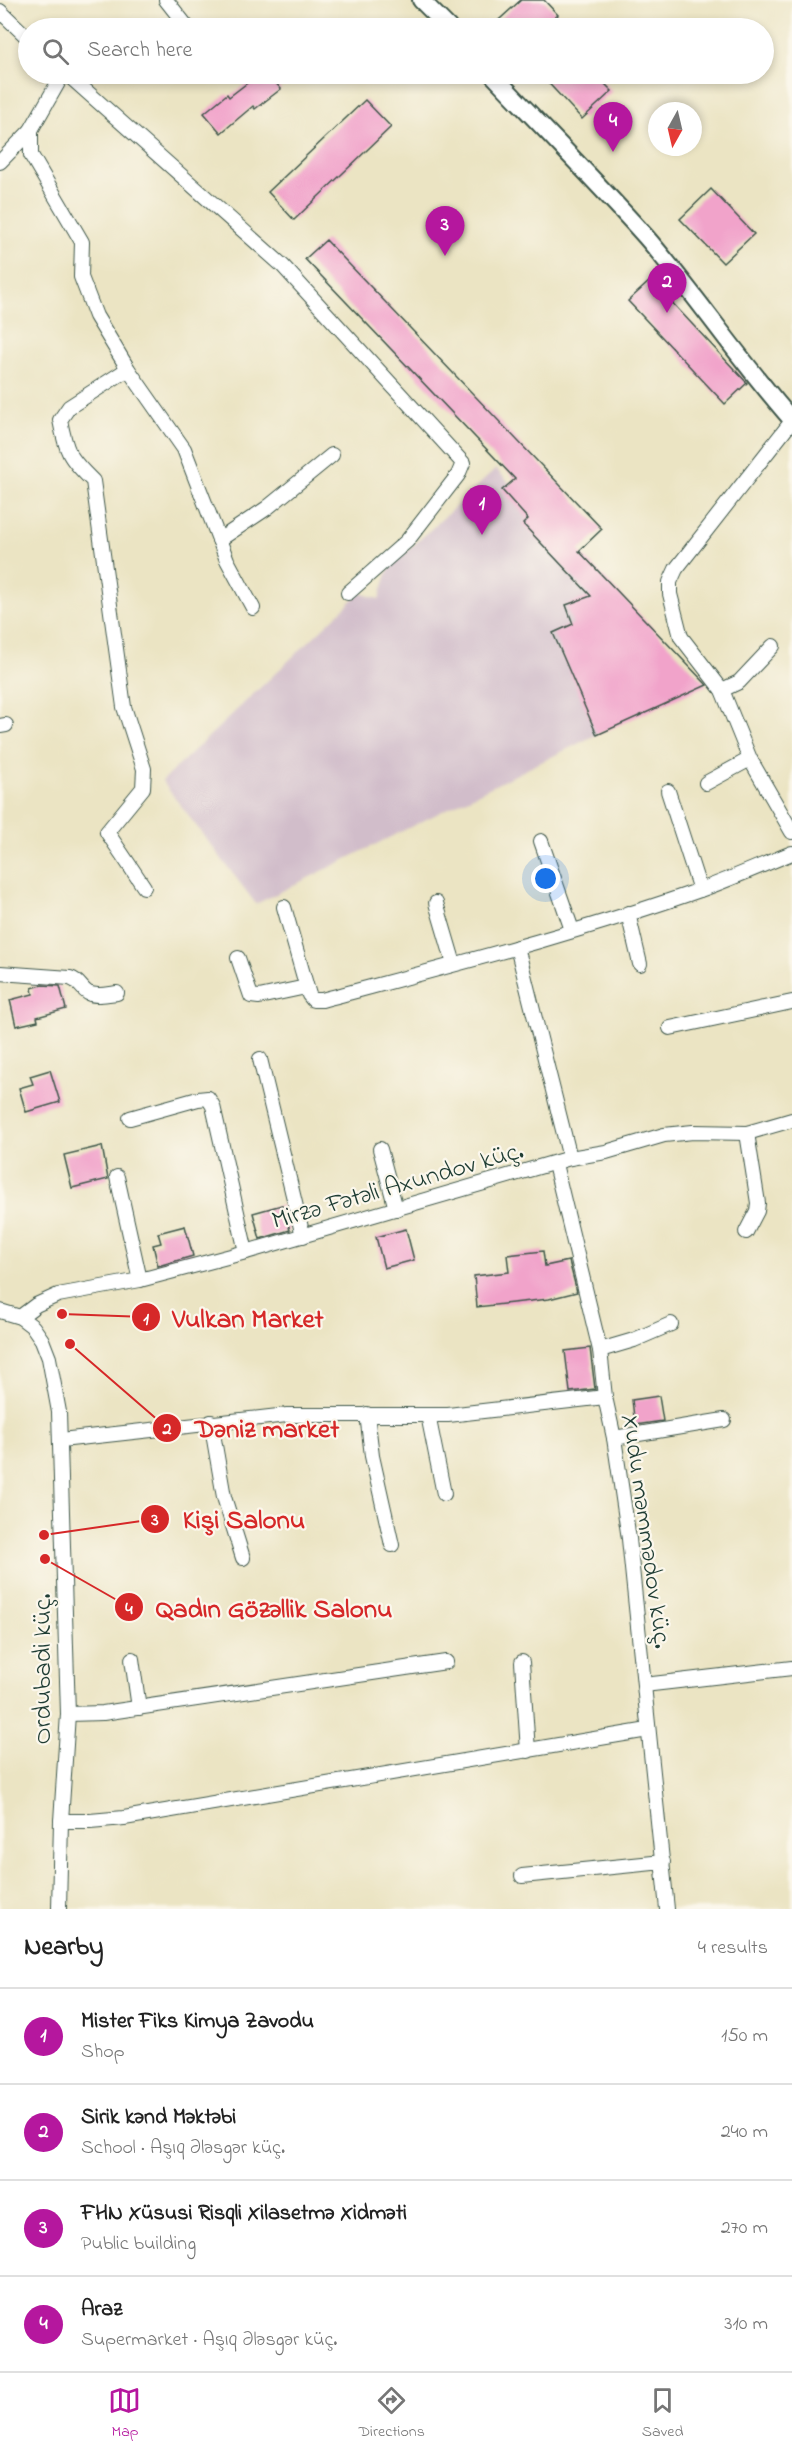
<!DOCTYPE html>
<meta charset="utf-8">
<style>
:root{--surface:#fff;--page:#f6f6f6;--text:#222;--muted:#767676;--line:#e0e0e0;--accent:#b5179e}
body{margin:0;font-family:"Indie Flower",sans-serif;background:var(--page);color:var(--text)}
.compass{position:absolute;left:648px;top:102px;width:54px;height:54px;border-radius:50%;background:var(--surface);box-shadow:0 3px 9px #0003;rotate:188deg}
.you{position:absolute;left:546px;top:879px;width:21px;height:21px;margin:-15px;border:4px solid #fff;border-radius:50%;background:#1a73e8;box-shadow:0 0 0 9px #1a73e833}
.badge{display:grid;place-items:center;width:39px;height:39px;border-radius:50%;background:var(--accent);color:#fff;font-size:20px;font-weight:700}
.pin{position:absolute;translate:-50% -50px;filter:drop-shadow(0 2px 3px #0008)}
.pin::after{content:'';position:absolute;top:32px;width:21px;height:18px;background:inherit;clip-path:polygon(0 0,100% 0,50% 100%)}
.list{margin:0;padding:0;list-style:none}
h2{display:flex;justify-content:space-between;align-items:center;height:78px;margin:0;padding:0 24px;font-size:26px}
h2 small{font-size:20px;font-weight:400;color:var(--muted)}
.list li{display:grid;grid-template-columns:39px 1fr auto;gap:18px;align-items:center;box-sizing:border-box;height:96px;padding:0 24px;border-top:2px solid var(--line)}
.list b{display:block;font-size:22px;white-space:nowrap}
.list p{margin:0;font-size:20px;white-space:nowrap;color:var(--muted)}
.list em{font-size:20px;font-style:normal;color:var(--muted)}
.icon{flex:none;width:33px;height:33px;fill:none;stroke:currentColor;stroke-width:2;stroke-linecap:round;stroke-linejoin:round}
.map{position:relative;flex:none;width:792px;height:1909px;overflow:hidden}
.search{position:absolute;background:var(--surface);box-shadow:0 3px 9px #0003;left:18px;right:18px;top:18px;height:66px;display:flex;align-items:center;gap:15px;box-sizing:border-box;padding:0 21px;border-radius:33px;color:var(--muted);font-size:22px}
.sheet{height:462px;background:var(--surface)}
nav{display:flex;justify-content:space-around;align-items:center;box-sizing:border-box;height:84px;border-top:2px solid var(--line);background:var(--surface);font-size:16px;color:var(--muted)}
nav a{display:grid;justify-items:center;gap:3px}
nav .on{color:var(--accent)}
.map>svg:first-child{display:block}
.industrial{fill:#d1bdca}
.building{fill:#f1a3ca}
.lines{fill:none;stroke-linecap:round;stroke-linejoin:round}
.minor-casing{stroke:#3e5649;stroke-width:16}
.tertiary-casing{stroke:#3e5649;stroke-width:20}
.minor{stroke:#fff;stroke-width:14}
.tertiary{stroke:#fff;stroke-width:16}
.labels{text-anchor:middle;stroke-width:4.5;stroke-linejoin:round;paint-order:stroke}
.street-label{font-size:26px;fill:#1f3d34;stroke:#fbf7ec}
.leader{fill:none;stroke:#d62828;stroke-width:2}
.callout-dot{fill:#d62828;stroke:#fbf7ec;stroke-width:2}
.mark-label{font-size:18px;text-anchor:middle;font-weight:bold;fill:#fff}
.callout-label{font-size:27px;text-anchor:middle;font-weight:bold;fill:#d62828;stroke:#fbf7ec;stroke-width:4.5;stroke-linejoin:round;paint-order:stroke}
</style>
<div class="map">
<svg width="792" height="1909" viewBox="0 0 792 1909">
<rect width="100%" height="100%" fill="#fbf7ec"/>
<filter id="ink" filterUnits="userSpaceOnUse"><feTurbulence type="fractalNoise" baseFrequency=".0167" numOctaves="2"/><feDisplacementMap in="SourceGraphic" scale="12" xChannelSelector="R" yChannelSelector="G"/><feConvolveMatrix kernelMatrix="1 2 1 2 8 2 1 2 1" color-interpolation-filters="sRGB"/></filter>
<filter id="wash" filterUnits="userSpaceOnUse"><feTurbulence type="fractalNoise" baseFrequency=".008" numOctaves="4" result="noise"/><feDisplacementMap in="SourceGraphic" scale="24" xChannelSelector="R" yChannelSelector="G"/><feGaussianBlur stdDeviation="1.35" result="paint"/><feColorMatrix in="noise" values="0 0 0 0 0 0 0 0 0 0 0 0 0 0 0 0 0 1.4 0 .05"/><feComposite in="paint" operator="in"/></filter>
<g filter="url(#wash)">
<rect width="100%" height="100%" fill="#ebe4c3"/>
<polygon class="industrial" points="496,469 698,684 256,904 162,781 360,593 379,599 389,568"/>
<g id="blocks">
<g class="building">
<polygon points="521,0 544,0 558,15 543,28 490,28"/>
<polygon points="259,74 268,74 281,89 255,109 253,106 221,133 204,113 227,94 229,97"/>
<polygon points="540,74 595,74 612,91 582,119"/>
<polygon points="365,100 391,127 294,220 268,192"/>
<polygon points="711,189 754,234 723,263 680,219"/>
<polygon points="326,240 602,529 579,551 707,685 597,735 553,633 573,624 566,605 591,596 523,524 528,519 502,490 515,479 305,259"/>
<polygon points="651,280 747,383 725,404 628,301"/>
<polygon points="42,985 60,986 66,1009 37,1017 38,1021 16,1026 10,1000 33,994 32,988"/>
<polygon points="50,1070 60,1102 26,1112 19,1088 33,1084 30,1076"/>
<polygon points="102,1146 108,1179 72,1188 64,1155"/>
<polygon points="282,1205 290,1230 260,1239 253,1213"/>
<polygon points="185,1226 193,1256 158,1266 153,1245 161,1243 158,1233"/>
<polygon points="406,1229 414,1260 384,1268 376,1237"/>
<polygon points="543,1251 545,1266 569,1261 577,1292 549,1299 477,1307 474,1276 509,1272 507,1255"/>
<polygon points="590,1348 595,1389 570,1392 565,1351"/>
<polygon points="659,1396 663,1421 635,1425 632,1400"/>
</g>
</g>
</g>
<g filter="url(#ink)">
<use href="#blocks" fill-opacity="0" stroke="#3e5649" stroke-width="1.5"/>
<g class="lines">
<g class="minor-casing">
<g id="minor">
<polyline points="166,0 188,28"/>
<polyline points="0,11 28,38"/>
<polyline points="63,74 31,130 31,155 82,242 81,277 96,316 128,369 184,449 227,560 253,608"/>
<polyline points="67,74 283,266 463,463 458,475 407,541 348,593"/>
<polyline points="0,162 31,130"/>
<path d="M 128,369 L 69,407 L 60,420 C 66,452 69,458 93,481 L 124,707 L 144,769 L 143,788 L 107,832 L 144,887"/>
<polyline points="792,421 676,569 670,582 670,594 681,637 722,690 750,759 792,832"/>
<polyline points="219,540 267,508 332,455"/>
<polyline points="722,690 739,682 773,646"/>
<polyline points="0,726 6,725"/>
<polyline points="706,783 750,759"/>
<polyline points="668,791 700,890"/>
<polyline points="541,841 572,930"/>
<polyline points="436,903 454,964"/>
<path d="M 284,907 L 309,995 L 313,1000 L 322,1000 C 449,966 579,933 703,889 C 733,878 762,865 792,853"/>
<polyline points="628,913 640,964"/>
<polyline points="517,947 570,1158"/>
<polyline points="238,958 251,996 259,997 306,987"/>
<path d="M 0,973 L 70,978 C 80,981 80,988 88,993 C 96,997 109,994 117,993"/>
<polyline points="670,1028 792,1002"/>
<polyline points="260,1059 303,1236"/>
<polyline points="130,1118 198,1099 208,1098 213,1106 246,1252"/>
<polyline points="380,1149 396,1209"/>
<polyline points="555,1164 600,1350 605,1397 614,1438 629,1539 667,1909"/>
<polyline points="117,1177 140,1280"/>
<polyline points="746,1232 757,1211 758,1203 747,1133"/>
<polyline points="0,1311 20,1317 33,1327 42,1340 49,1358 59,1412 68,1714 61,1821 59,1909"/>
<polyline points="20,1317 36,1305 58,1295 140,1280 246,1252 570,1158 606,1152 664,1135 693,1132 747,1133 792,1120"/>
<polyline points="600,1350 634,1340 671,1324"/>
<polyline points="367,1414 372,1456 392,1545"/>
<polyline points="428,1415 444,1494"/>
<polyline points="211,1422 224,1497 243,1558"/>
<polyline points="614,1438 724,1420"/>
<polyline points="61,1440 287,1415 448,1415 605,1397"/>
<polyline points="132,1659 139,1708"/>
<polyline points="522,1662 528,1751"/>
<polyline points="644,1685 792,1668"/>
<polyline points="68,1714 103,1713 446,1662"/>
<polyline points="61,1821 90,1821 124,1818 648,1730"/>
<polyline points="522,1876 663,1862"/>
</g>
</g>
<g class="tertiary-casing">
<g id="tertiary">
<polyline points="421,0 449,28"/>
<path d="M 492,74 C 543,128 596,181 646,237 C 697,296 740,361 792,420"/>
</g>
</g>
<use href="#minor" class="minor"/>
<use href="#tertiary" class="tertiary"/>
</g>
</g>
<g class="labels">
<g class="street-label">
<text transform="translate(397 1184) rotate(-16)" y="9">Mirzə Fətəli Axundov küç.</text>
<text transform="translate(648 1531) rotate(82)" y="9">Xudu məmmədov küç.</text>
<text transform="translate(41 1669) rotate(-90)" y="9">Ordubadi küç.</text>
</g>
</g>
<path class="leader" d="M62 1314L146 1317M70 1344L167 1428M44 1535L155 1519M45 1559L129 1607"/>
<g class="callout-dot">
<circle cx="62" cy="1314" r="6"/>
<circle cx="70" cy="1344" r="6"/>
<circle cx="44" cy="1535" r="6"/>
<circle cx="45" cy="1559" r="6"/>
<circle cx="146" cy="1317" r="15"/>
<circle cx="167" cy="1428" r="15"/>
<circle cx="155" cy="1519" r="15"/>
<circle cx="129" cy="1607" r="15"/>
</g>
<g class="mark-label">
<text x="146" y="1324">1</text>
<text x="167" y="1434">2</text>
<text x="155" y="1525">3</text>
<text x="129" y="1614">4</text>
</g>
<g class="callout-label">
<text x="248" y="1327">Vulkan Market</text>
<text x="267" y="1437">Dəniz market</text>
<text x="244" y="1528">Kişi Salonu</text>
<text x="274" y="1617">Qadın Gözəllik Salonu</text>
</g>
</svg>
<svg class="compass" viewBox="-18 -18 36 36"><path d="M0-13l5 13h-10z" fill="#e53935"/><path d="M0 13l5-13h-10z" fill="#767676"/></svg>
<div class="you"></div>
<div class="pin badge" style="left:482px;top:535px">1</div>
<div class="pin badge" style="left:667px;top:313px">2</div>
<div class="pin badge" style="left:445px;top:256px">3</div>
<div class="pin badge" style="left:613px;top:152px">4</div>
<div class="search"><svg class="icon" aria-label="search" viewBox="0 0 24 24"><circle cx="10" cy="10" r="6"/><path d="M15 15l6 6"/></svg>Search here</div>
</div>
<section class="sheet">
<h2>Nearby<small>4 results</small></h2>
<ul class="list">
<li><span class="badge">1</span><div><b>Mister Fiks Kimya Zavodu</b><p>Shop</p></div><em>150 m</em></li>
<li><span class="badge">2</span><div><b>Sirik kənd Məktəbi</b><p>School · Aşıq Ələsgər küç.</p></div><em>240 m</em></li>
<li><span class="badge">3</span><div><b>FHN Xüsusi Risqli Xilasetmə Xidməti</b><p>Public building</p></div><em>270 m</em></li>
<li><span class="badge">4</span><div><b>Araz</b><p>Supermarket · Aşıq Ələsgər küç.</p></div><em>310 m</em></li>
</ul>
</section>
<nav>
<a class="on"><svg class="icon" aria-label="map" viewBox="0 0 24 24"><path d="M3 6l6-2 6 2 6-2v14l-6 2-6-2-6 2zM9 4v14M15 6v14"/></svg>Map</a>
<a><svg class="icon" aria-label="directions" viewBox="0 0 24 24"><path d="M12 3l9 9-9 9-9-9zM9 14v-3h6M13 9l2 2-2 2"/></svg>Directions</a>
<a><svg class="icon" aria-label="saved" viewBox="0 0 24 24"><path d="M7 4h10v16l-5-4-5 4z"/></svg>Saved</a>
</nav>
